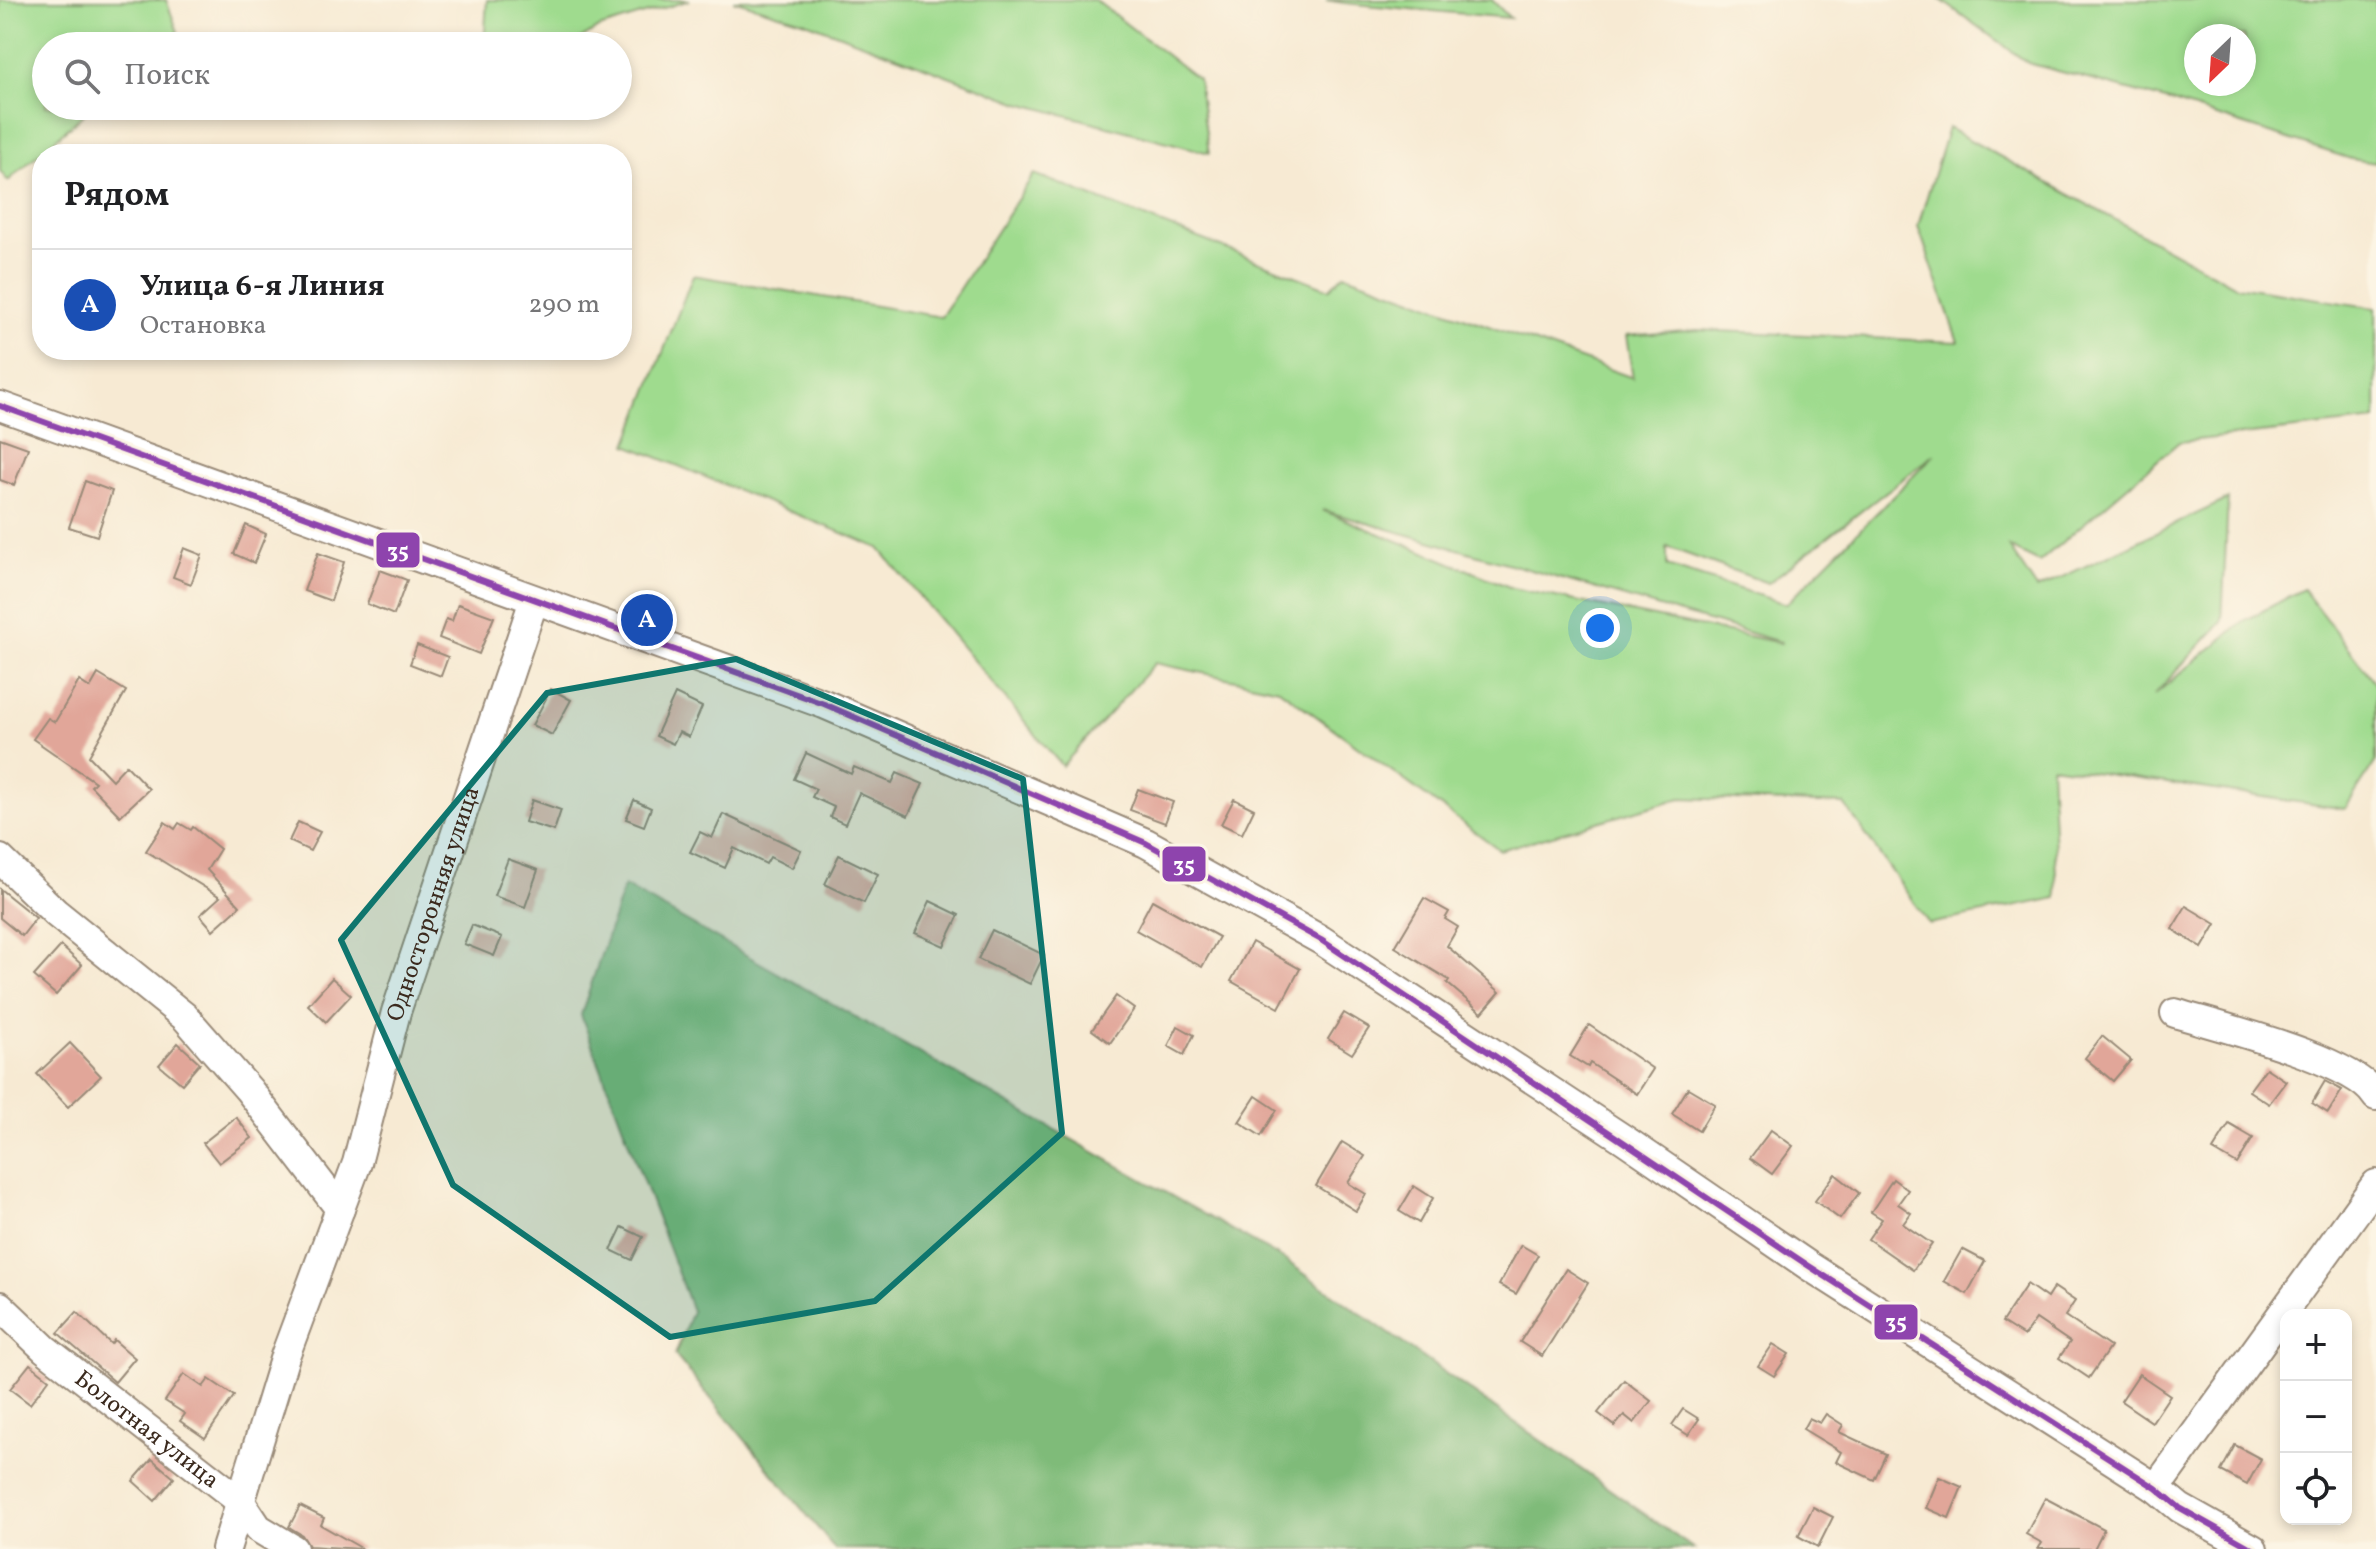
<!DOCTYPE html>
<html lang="ru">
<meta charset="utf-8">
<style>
:root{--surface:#fff;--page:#f2f2f2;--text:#202124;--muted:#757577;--line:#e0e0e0;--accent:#c8321e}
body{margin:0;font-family:Vollkorn,serif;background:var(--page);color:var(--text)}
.controls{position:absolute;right:24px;bottom:24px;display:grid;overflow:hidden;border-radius:16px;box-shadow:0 4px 12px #0003}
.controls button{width:72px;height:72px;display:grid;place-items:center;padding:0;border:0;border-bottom:2px solid var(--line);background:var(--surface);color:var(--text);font:40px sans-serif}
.compass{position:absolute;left:2184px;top:24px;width:72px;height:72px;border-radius:50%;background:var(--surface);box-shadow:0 4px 12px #0003;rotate:205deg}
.you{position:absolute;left:1600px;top:628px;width:28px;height:28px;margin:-20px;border:6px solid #fff;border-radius:50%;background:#1a73e8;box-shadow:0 0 0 12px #1a73e833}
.badge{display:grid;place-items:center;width:52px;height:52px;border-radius:50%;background:var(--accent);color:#fff;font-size:26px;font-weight:700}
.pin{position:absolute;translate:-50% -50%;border:4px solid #fff;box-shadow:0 2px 8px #0006}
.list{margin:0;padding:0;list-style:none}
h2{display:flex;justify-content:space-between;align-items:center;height:104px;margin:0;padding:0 32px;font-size:34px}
h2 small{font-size:26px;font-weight:400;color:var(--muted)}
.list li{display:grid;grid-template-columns:52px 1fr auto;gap:24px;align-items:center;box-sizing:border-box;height:112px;padding:0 32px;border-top:2px solid var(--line)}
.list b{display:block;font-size:30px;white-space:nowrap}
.list p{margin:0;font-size:26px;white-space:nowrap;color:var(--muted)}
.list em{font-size:26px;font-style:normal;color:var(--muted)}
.icon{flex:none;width:44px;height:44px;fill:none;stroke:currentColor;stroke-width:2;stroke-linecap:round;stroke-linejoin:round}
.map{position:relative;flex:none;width:2376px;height:1549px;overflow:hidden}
.search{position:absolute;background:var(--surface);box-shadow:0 4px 12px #0003;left:32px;top:32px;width:600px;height:88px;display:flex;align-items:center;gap:20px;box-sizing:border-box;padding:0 28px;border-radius:44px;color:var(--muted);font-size:30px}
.panel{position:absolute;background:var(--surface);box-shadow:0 4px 12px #0003;left:32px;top:144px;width:600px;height:216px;border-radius:32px}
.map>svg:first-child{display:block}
.green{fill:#9fdb8e;stroke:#6d8256;stroke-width:2;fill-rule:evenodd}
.forest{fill:#7fbb79;stroke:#5d724c;stroke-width:2}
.building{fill:#e1a699}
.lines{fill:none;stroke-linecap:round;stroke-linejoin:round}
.minor-casing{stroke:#998a78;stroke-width:32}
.minor{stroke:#fff;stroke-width:28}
.bus-1-casing{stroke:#fcf5e5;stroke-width:12}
.bus-1{stroke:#8e44ad;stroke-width:6}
.marked{fill:#0f766e;fill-opacity:0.2;stroke:#0f766e;stroke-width:6;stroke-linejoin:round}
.labels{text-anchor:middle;stroke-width:8;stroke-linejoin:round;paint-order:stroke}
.street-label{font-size:24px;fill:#3b2a1e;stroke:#fcf5e5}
.line-badge{stroke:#fcf5e5;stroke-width:3}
.badge-label{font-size:22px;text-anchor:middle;font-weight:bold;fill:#fff}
</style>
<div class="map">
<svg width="2376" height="1549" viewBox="0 0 2376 1549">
<rect width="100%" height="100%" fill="#fcf5e5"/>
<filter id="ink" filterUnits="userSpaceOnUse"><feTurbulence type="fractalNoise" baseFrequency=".0125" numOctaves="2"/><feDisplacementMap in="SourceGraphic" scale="16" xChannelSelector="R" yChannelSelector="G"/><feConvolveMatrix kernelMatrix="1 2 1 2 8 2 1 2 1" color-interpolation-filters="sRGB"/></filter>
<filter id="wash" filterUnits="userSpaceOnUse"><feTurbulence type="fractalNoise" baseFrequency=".006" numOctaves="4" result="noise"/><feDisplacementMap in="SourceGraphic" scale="32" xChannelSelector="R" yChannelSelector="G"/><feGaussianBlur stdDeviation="1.8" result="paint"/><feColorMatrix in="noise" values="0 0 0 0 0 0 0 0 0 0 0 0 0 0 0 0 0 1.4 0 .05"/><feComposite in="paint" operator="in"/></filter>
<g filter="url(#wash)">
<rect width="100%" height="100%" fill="#f7ead3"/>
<g class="green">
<polygon points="0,0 166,0 178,32 162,46 46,46 46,106 93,106 8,181 0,171"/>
<polygon points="487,0 690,0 599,28 569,46 484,46"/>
<polygon points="733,0 1095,0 1198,79 1209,153 1020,103 806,22"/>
<polygon points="1326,0 1492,0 1510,18 1344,3"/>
<path d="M 1941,0 L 2376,0 L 2376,163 L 2351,159 L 2173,102 L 2028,63 ZM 2196,36 L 2244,36 L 2244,84 L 2196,84 Z"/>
<path d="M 1948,128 L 2236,286 L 2376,308 L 2376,420 L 2179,442 L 2039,562 L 2009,547 L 2037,589 L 2228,499 L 2222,622 L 2154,695 L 2244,621 L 2303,589 L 2376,684 L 2376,761 L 2345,809 L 2051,766 L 2057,898 L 1929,924 L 1844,804 L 1681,798 L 1500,850 L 1279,689 L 1155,663 L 1062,766 L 879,548 L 627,445 L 693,275 L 941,317 L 1034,174 L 1329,289 L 1344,274 L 1633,378 L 1626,336 L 1697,330 L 1958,342 L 1918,226 ZM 1935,454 L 1786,604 L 1667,566 L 1667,547 L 1768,583 ZM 1322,510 L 1781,642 L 1781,643 L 1512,588 Z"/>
</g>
<polygon class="forest" points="624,886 1285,1260 1694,1549 835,1549 675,1355 692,1311 581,1015"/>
<g id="blocks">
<g class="building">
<polygon points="0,438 28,448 14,485 0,480"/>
<polygon points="85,481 112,491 97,536 69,527"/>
<polygon points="246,525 266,534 254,563 234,554"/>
<polygon points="184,548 202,555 191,584 173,577"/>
<polygon points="318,553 344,562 331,601 304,591"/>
<polygon points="380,570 407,580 394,615 367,604"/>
<polygon points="458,604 494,617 479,654 439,638 446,619 452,621"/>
<polygon points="417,645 448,657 441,676 410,664"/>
<polygon points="98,674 126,691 89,756 112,780 126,765 149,789 120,816 91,786 95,782 33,739 48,718 55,722 79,681 90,688"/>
<polygon points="551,689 571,700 552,735 532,725"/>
<polygon points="675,694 702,707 689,737 679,732 673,744 656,736"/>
<polygon points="806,753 851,774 854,767 892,783 897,773 923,784 908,816 859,793 845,824 830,817 834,807 812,797 816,789 794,779"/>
<polygon points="1138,789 1173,802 1165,823 1130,810"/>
<polygon points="1234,799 1254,809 1242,834 1221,824"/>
<polygon points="532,800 561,810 554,831 525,822"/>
<polygon points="634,800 651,808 644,826 626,819"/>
<polygon points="723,814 801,850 792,868 770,857 766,864 734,848 725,868 690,852 700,832 712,838"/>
<polygon points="165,822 175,829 179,823 191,830 193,827 220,849 207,870 240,906 213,930 200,915 220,897 146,851"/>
<polygon points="298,822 320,832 310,851 289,841"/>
<polygon points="839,855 878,874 864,903 825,884"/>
<polygon points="508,859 538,870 525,907 494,896"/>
<polygon points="0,889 36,918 22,936 0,918"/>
<polygon points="1424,898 1449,912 1445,919 1458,927 1447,946 1500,992 1482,1013 1447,983 1449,980 1395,947"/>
<polygon points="1152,900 1219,937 1202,967 1136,930"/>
<polygon points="930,901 959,915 944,946 915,933"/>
<polygon points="2186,906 2216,924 2202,948 2172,929"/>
<polygon points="472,925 502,937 494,956 464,944"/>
<polygon points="992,930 1044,955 1030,984 978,959"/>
<polygon points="1252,942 1300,969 1279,1008 1231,981"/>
<polygon points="61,946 82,965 56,995 34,976"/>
<polygon points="332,978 351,995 326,1022 308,1005"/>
<polygon points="1116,996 1134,1009 1110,1043 1092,1030"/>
<polygon points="1344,1013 1369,1028 1352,1054 1328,1039"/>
<polygon points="1589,1025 1653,1069 1637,1094 1590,1063 1588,1067 1570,1056"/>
<polygon points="1178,1026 1194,1035 1184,1055 1168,1046"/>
<polygon points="2102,1036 2131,1060 2113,1081 2085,1058"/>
<polygon points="70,1043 101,1076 68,1107 37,1074"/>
<polygon points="178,1043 200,1063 182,1084 159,1065"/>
<polygon points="2266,1068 2286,1081 2269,1104 2249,1091"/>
<polygon points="2325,1081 2342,1090 2328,1113 2312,1103"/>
<polygon points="1688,1088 1715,1104 1699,1131 1672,1114"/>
<polygon points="1256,1096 1277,1110 1261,1136 1239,1122"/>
<polygon points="236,1117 252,1138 219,1163 203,1143"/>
<polygon points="2229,1124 2253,1138 2237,1164 2213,1150"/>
<polygon points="1771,1130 1793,1146 1772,1174 1750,1158"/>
<polygon points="1342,1142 1365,1156 1348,1183 1366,1194 1356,1211 1316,1186"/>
<polygon points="1835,1174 1859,1193 1840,1219 1815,1201"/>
<polygon points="1893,1179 1908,1190 1898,1204 1911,1213 1903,1224 1932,1244 1913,1270 1868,1239 1882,1219 1871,1212"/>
<polygon points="1414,1186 1433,1198 1419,1223 1399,1211"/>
<polygon points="622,1227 643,1237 632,1260 611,1250"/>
<polygon points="1521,1245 1538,1255 1516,1294 1499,1285"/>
<polygon points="1962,1249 1985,1261 1967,1294 1944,1281"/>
<polygon points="1566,1269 1588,1283 1542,1356 1520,1342"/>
<polygon points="2027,1284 2047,1298 2054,1287 2075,1301 2065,1316 2110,1347 2089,1378 2059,1358 2070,1342 2036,1319 2024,1336 2002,1322"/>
<polygon points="77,1312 111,1344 114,1340 135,1358 115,1382 58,1333"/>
<polygon points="1773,1344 1789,1354 1774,1376 1758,1366"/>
<polygon points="30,1364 49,1379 30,1404 10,1389"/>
<polygon points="184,1374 203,1387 209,1379 234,1396 205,1438 180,1421 185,1414 165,1401"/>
<polygon points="2139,1374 2170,1395 2152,1422 2121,1401"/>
<polygon points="1624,1380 1651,1401 1634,1423 1624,1415 1615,1426 1598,1413"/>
<polygon points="1683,1409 1699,1419 1688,1435 1672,1425"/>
<polygon points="1826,1414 1843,1425 1839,1432 1886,1454 1874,1480 1836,1462 1841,1452 1803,1429 1809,1418 1820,1423"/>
<polygon points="2235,1445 2261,1459 2247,1485 2221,1471"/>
<polygon points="152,1459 174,1478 155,1501 133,1481"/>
<polygon points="1939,1477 1962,1487 1949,1518 1926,1508"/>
<polygon points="2045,1498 2104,1529 2094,1549 2038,1549 2042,1543 2026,1534"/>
<polygon points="300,1506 324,1518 321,1525 363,1549 309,1546 302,1535 289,1527"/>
<polygon points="1813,1507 1833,1517 1818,1547 1798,1536"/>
</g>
</g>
</g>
<g filter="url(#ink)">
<use href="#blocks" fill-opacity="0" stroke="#998a78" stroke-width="2"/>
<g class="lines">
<g class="minor-casing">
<g id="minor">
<polyline points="0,406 824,704 1146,843 1321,940 1625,1140 1809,1266 2156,1488 2180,1508 2253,1549"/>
<polyline points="0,859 56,913 185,1017 249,1090 340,1209"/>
<path d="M 2175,1013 C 2220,1027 2353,1059 2376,1096"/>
<path id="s1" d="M 0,1306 L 45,1349 L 240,1501 L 258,1528 L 293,1549"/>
<polyline points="2156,1488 2376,1184"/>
<path id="s2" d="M 226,1549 L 285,1356 L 357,1163 L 396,1012 L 534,600"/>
</g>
</g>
<use href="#minor" class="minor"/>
<g class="bus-1-casing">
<polyline id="bus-1" points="0,406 824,704 1146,843 1321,940 1809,1266 2156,1488 2180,1508 2253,1549"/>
</g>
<use href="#bus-1" class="bus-1"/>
</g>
</g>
<path class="marked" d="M 736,659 L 1023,779 L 1062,1133 L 875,1301 L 670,1337 L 453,1185 L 341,940 L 547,693 Z"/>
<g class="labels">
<g class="street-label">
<text dy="8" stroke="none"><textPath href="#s2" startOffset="678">Односторонняя улица</textPath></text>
<text dy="8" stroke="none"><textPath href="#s1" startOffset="192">Болотная улица</textPath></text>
</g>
</g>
<g class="line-badge">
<rect x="375" y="531" width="46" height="38" rx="8" fill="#8e44ad"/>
<rect x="1161" y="845" width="46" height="38" rx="8" fill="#8e44ad"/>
<rect x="1873" y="1303" width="46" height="38" rx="8" fill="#8e44ad"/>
</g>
<g class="badge-label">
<text x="398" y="558">35</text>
<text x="1184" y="872">35</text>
<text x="1896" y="1329">35</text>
</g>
</svg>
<div class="controls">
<button>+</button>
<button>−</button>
<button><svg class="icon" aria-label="locate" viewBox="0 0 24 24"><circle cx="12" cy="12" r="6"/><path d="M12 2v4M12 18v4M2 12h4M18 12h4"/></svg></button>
</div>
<svg class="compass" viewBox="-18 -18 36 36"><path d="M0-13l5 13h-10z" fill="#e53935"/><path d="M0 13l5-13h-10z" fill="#757577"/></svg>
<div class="you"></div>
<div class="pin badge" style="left:647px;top:620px;background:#1a4fb4">A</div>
<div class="search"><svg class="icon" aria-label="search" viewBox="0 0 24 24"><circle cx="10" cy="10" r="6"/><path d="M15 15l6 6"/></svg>Поиск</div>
<section class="panel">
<h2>Рядом<small></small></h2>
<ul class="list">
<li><span class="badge" style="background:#1a4fb4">A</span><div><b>Улица 6-я Линия</b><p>Остановка</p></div><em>290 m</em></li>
</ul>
</section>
</div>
